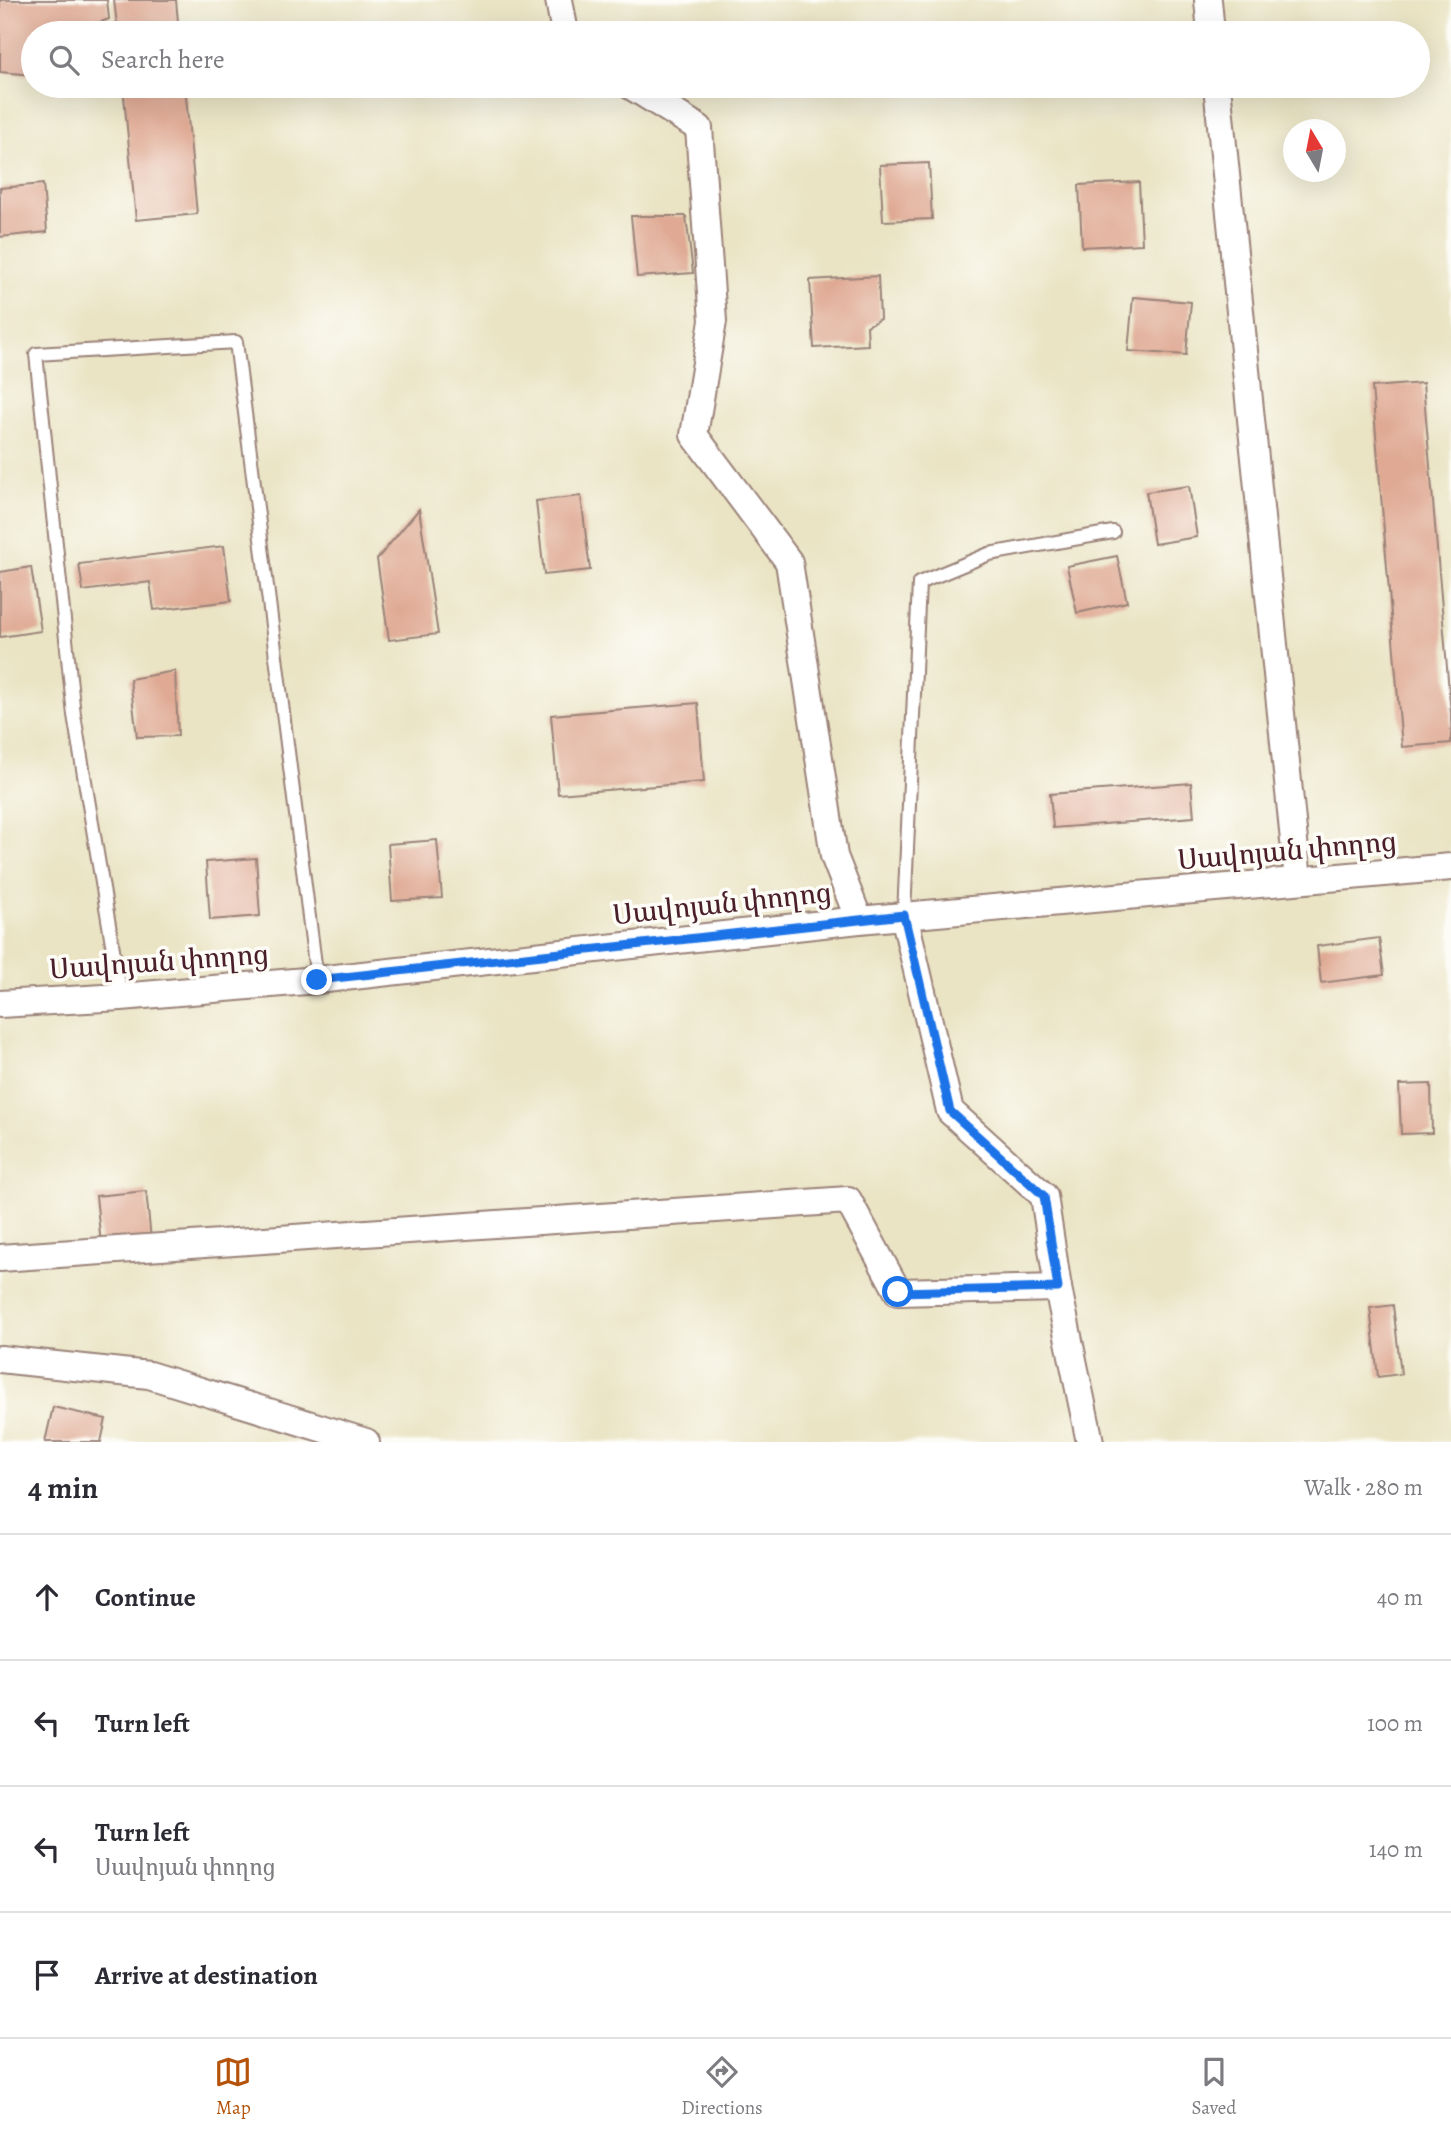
<!DOCTYPE html>
<meta charset="utf-8">
<style>
:root{--surface:#fff;--page:#f2f2f3;--text:#2b2b33;--muted:#7c7c81;--line:#e1e1e2;--accent:#b45309}
body{margin:0;font-family:Alegreya,"Noto Serif Armenian",serif;background:var(--page);color:var(--text)}
.compass{position:absolute;left:1283px;top:119px;width:63px;height:63px;border-radius:50%;background:var(--surface);box-shadow:0 7px 28px #0002;rotate:350deg}
.stop{position:absolute;width:21px;height:21px;margin:-16px;border:5px solid #1a73e8;border-radius:50%;background:#fff}
.stop.end{background:#1a73e8;border-color:#fff;box-shadow:0 2px 7px #0008}
.list{margin:0;padding:0;list-style:none}
h2{display:flex;justify-content:space-between;align-items:center;height:91px;margin:0;padding:0 28px;font-size:30px}
h2 small{font-size:23px;font-weight:400;color:var(--muted)}
.list li{display:grid;grid-template-columns:46px 1fr auto;gap:21px;align-items:center;box-sizing:border-box;height:126px;padding:0 28px;border-top:2px solid var(--line)}
.list b{display:block;font-size:26px;white-space:nowrap}
.list p{margin:0;font-size:23px;white-space:nowrap;color:var(--muted)}
.list em{font-size:23px;font-style:normal;color:var(--muted)}
.icon{flex:none;width:38px;height:38px;fill:none;stroke:currentColor;stroke-width:2;stroke-linecap:round;stroke-linejoin:round}
.map{position:relative;flex:none;width:1451px;height:1442px;overflow:hidden}
.search{position:absolute;background:var(--surface);box-shadow:0 7px 28px #0002;left:21px;right:21px;top:21px;height:77px;display:flex;align-items:center;gap:18px;box-sizing:border-box;padding:0 24px;border-radius:38px;color:var(--muted);font-size:26px}
.sheet{height:595px;background:var(--surface)}
nav{display:flex;justify-content:space-around;align-items:center;box-sizing:border-box;height:98px;border-top:2px solid var(--line);background:var(--surface);font-size:19px;color:var(--muted)}
nav a{display:grid;justify-items:center;gap:4px}
nav .on{color:var(--accent)}
.map>svg:first-child{display:block}
.building{fill:#dfa993}
.lines{fill:none;stroke-linecap:round;stroke-linejoin:round}
.service-casing{stroke:#9a8278;stroke-width:16}
.minor-casing{stroke:#9a8278;stroke-width:30}
.service{stroke:#fff;stroke-width:12}
.minor{stroke:#fff;stroke-width:26}
.route{stroke:#1a73e8;stroke-width:9}
.labels{text-anchor:middle;stroke-width:7;stroke-linejoin:round;paint-order:stroke}
.street-label{font-size:28px;fill:#4a1f2b;stroke:#fdfcf7}
</style>
<div class="map">
<svg width="1451" height="1442" viewBox="0 0 1451 1442">
<rect width="100%" height="100%" fill="#fdfcf7"/>
<filter id="ink" filterUnits="userSpaceOnUse"><feTurbulence type="fractalNoise" baseFrequency=".0143" numOctaves="2"/><feDisplacementMap in="SourceGraphic" scale="14" xChannelSelector="R" yChannelSelector="G"/><feConvolveMatrix kernelMatrix="1 2 1 2 8 2 1 2 1" color-interpolation-filters="sRGB"/></filter>
<filter id="wash" filterUnits="userSpaceOnUse"><feTurbulence type="fractalNoise" baseFrequency=".00686" numOctaves="4" result="noise"/><feDisplacementMap in="SourceGraphic" scale="28" xChannelSelector="R" yChannelSelector="G"/><feGaussianBlur stdDeviation="1.57" result="paint"/><feColorMatrix in="noise" values="0 0 0 0 0 0 0 0 0 0 0 0 0 0 0 0 0 1.4 0 .05"/><feComposite in="paint" operator="in"/></filter>
<g filter="url(#wash)">
<rect width="100%" height="100%" fill="#eae4c5"/>
<g id="blocks">
<g class="building">
<polygon points="0,0 107,0 109,19 82,29 82,33 33,33 33,75 0,72"/>
<polygon points="114,0 176,0 179,33 118,33"/>
<polygon points="123,86 185,86 197,214 136,220"/>
<polygon points="929,163 932,219 883,221 880,165"/>
<polygon points="1139,182 1142,244 1082,247 1079,185"/>
<polygon points="43,184 47,232 0,237 0,188"/>
<polygon points="631,216 686,216 693,273 637,277"/>
<polygon points="878,276 880,319 867,326 868,345 814,348 810,280"/>
<polygon points="1133,297 1191,302 1186,355 1128,351"/>
<polygon points="1423,383 1451,715 1451,743 1402,747 1372,387"/>
<polygon points="1189,486 1197,537 1154,544 1146,492"/>
<polygon points="581,496 590,570 544,575 536,501"/>
<polygon points="419,509 438,634 389,640 377,559"/>
<polygon points="224,546 231,601 154,610 150,582 83,591 79,564"/>
<polygon points="1117,556 1127,602 1077,613 1067,566"/>
<polygon points="31,567 41,631 0,637 0,572"/>
<polygon points="175,671 178,736 137,737 130,679"/>
<polygon points="698,703 704,782 558,794 551,715"/>
<polygon points="1191,783 1194,817 1053,828 1050,794"/>
<polygon points="437,840 442,898 392,901 388,844"/>
<polygon points="256,858 260,916 210,920 206,862"/>
<polygon points="1379,938 1384,975 1321,983 1317,946"/>
<polygon points="1431,1084 1432,1133 1401,1134 1399,1085"/>
<polygon points="146,1191 151,1239 101,1244 96,1196"/>
<polygon points="1393,1305 1401,1374 1378,1377 1370,1308"/>
<polygon points="53,1407 106,1419 101,1442 45,1442"/>
</g>
</g>
</g>
<g filter="url(#ink)">
<use href="#blocks" fill-opacity="0" stroke="#9a8278" stroke-width="2"/>
<g class="lines">
<g class="service-casing">
<g id="service">
<polyline points="904,915 919,583 989,554 1113,532"/>
<polyline points="121,997 74,715 36,354 236,342 317,980"/>
</g>
</g>
<g class="minor-casing">
<g id="minor">
<polyline points="559,0 565,33"/>
<polyline points="1208,0 1211,33"/>
<polyline points="631,86 699,128 713,321 694,435 789,562 834,856 859,920"/>
<polyline points="1217,86 1298,880"/>
<polyline points="904,915 950,1111 1044,1196 1058,1288 1090,1442"/>
<polyline points="0,1004 121,997 317,980 859,920 1451,867"/>
<polyline points="0,1258 848,1200 898,1292 1058,1288"/>
<polyline points="0,1359 149,1375 366,1442"/>
</g>
</g>
<use href="#service" class="service"/>
<use href="#minor" class="minor"/>
</g>
</g>
<g class="lines" filter="url(#ink)">
<polyline class="route" points="317,980 904,915 950,1111 1044,1196 1058,1288 898,1292"/>
</g>
<g class="labels">
<g class="street-label">
<text transform="translate(1287 850) rotate(-5)" y="10">Սավոյան փողոց</text>
<text transform="translate(722 903) rotate(-6)" y="10">Սավոյան փողոց</text>
<text transform="translate(159 961) rotate(-4)" y="10">Սավոյան փողոց</text>
</g>
</g>
</svg>
<svg class="compass" viewBox="-18 -18 36 36"><path d="M0-13l5 13h-10z" fill="#e53935"/><path d="M0 13l5-13h-10z" fill="#7c7c81"/></svg>
<div class="stop" style="left:898px;top:1292px"></div>
<div class="stop end" style="left:317px;top:980px"></div>
<div class="search"><svg class="icon" aria-label="search" viewBox="0 0 24 24"><circle cx="10" cy="10" r="6"/><path d="M15 15l6 6"/></svg>Search here</div>
</div>
<section class="sheet">
<h2>4 min<small>Walk · 280 m</small></h2>
<ul class="list">
<li><svg class="icon" aria-label="ahead" viewBox="0 0 24 24"><path d="M12 20V5M6 11l6-6 6 6"/></svg><div><b>Continue</b></div><em>40 m</em></li>
<li><svg class="icon" aria-label="left" viewBox="0 0 24 24"><path d="M17 20v-9H6M10 6l-5 5 5 5"/></svg><div><b>Turn left</b></div><em>100 m</em></li>
<li><svg class="icon" aria-label="left" viewBox="0 0 24 24"><path d="M17 20v-9H6M10 6l-5 5 5 5"/></svg><div><b>Turn left</b><p>Սավոյան փողոց</p></div><em>140 m</em></li>
<li><svg class="icon" aria-label="arrive" viewBox="0 0 24 24"><path d="M6 21V4h12l-3 4 3 4H6"/></svg><div><b>Arrive at destination</b></div></li>
</ul>
</section>
<nav>
<a class="on"><svg class="icon" aria-label="map" viewBox="0 0 24 24"><path d="M3 6l6-2 6 2 6-2v14l-6 2-6-2-6 2zM9 4v14M15 6v14"/></svg>Map</a>
<a><svg class="icon" aria-label="directions" viewBox="0 0 24 24"><path d="M12 3l9 9-9 9-9-9zM9 14v-3h6M13 9l2 2-2 2"/></svg>Directions</a>
<a><svg class="icon" aria-label="saved" viewBox="0 0 24 24"><path d="M7 4h10v16l-5-4-5 4z"/></svg>Saved</a>
</nav>
